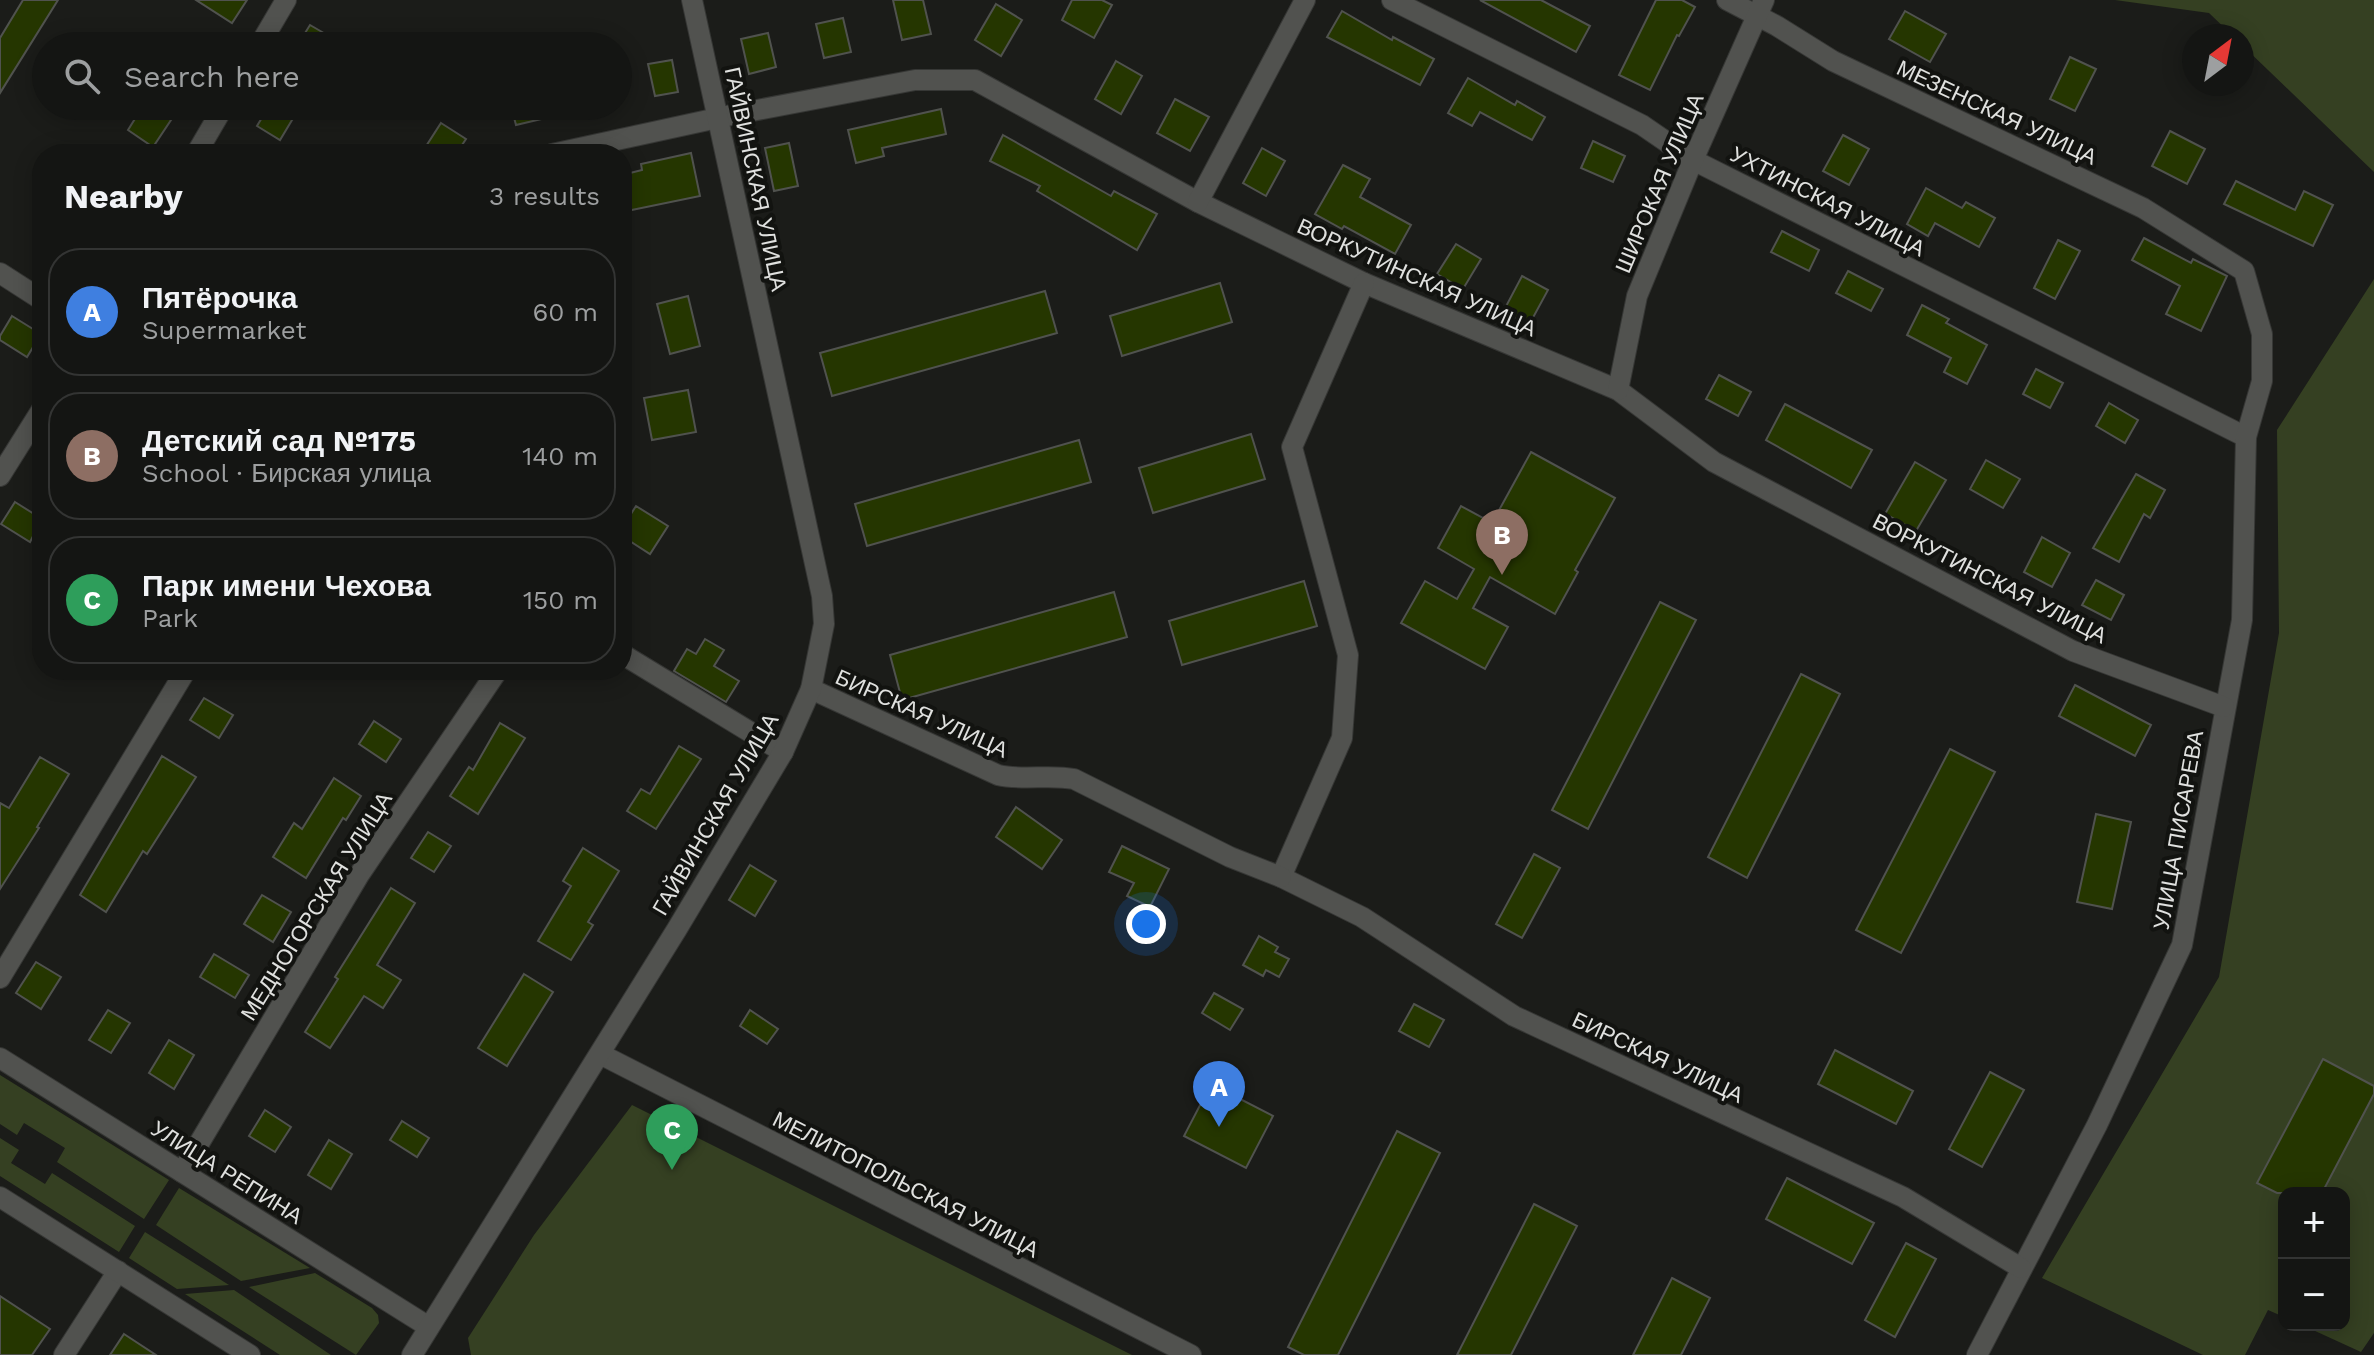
<!DOCTYPE html>
<meta charset="utf-8">
<style>
:root{--surface:#141513;--page:#212221;--text:#f1f3f6;--muted:#9d9fa0;--line:#333433;--accent:#0f766e}
body{margin:0;font-family:"Work Sans",sans-serif;background:var(--page);color:var(--text)}
.controls{position:absolute;right:24px;bottom:24px;display:grid;overflow:hidden;border-radius:16px;box-shadow:0 4px 20px #0003}
.controls button{width:72px;height:72px;display:grid;place-items:center;padding:0;border:0;border-bottom:2px solid var(--line);background:var(--surface);color:var(--text);font:40px sans-serif}
.compass{position:absolute;left:2182px;top:24px;width:72px;height:72px;border-radius:50%;background:var(--surface);box-shadow:0 4px 20px #0003;rotate:32deg}
.you{position:absolute;left:1146px;top:924px;width:28px;height:28px;margin:-20px;border:6px solid #fff;border-radius:50%;background:#1a73e8;box-shadow:0 0 0 12px #1a73e833}
.badge{display:grid;place-items:center;width:52px;height:52px;border-radius:50%;background:var(--accent);color:#fff;font-size:26px;font-weight:700}
.pin{position:absolute;translate:-50% -66px;filter:drop-shadow(0 2px 4px #0008)}
.pin::after{content:'';position:absolute;top:42px;width:28px;height:24px;background:inherit;clip-path:polygon(0 0,100% 0,50% 100%)}
.list{margin:0;padding:0;list-style:none}
h2{display:flex;justify-content:space-between;align-items:center;height:104px;margin:0;padding:0 32px;font-size:34px}
h2 small{font-size:26px;font-weight:400;color:var(--muted)}
.list li{display:grid;grid-template-columns:52px 1fr auto;gap:24px;align-items:center;box-sizing:border-box;height:128px;margin:0 16px 16px;padding:0 16px;border:2px solid var(--line);border-radius:32px}
.list b{display:block;font-size:30px;white-space:nowrap}
.list p{margin:0;font-size:26px;white-space:nowrap;color:var(--muted)}
.list em{font-size:26px;font-style:normal;color:var(--muted)}
.icon{flex:none;width:44px;height:44px;fill:none;stroke:currentColor;stroke-width:2;stroke-linecap:round;stroke-linejoin:round}
.map{position:relative;flex:none;width:2374px;height:1355px;overflow:hidden}
.search{position:absolute;background:var(--surface);box-shadow:0 4px 20px #0003;left:32px;top:32px;width:600px;height:88px;display:flex;align-items:center;gap:20px;box-sizing:border-box;padding:0 28px;border-radius:44px;color:var(--muted);font-size:30px}
.panel{position:absolute;background:var(--surface);box-shadow:0 4px 20px #0003;left:32px;top:144px;width:600px;height:536px;border-radius:32px}
.map>svg:first-child{display:block}
.green{fill:#354022}
.building{fill:#253600;stroke:#50524e;stroke-width:2}
.lines{fill:none;stroke-linecap:round;stroke-linejoin:round}
.minor-casing{stroke:#363735;stroke-width:22}
.tertiary-casing{stroke:#363735;stroke-width:22}
.secondary-casing{stroke:#363735;stroke-width:22}
.minor{stroke:#51524f;stroke-width:20}
.tertiary{stroke:#51524f;stroke-width:20}
.secondary{stroke:#51524f;stroke-width:20}
.labels{text-anchor:middle;stroke-width:8;stroke-linejoin:round;paint-order:stroke}
.street-label{font-size:22px;fill:#e0e1df;stroke:#121310}
</style>
<div class="map">
<svg width="2374" height="1355" viewBox="0 0 2374 1355">
<rect width="100%" height="100%" fill="#1b1c19"/>
<g class="green">
<polygon points="2115,0 2374,0 2374,172 2242,45 2242,36 2233,36 2209,13"/>
<polygon points="2374,279 2374,1333 2361,1352 2302,1325 2344,1325 2344,1193 2284,1193 2284,1317 2268,1310 2245,1355 2203,1355 2042,1278 2219,977 2279,633 2277,430"/>
<polygon points="0,1075 169,1180 144,1219 57,1162 65,1148 24,1123 17,1135 0,1124"/>
<polygon points="632,1105 1132,1355 471,1355 468,1338 534,1235"/>
<polygon points="0,1138 19,1150 11,1163 45,1184 52,1173 135,1226 119,1252 0,1176"/>
<polygon points="179,1188 310,1268 241,1281 156,1225"/>
<polygon points="145,1232 229,1285 177,1289 129,1258"/>
<polygon points="315,1273 372,1308 378,1315 379,1323 356,1355 249,1287"/>
<polygon points="234,1290 331,1355 280,1355 185,1294"/>
</g>
<g class="building">
<polygon points="23,0 58,0 0,93 0,38"/>
<polygon points="196,0 247,0 232,23"/>
<polygon points="893,0 923,0 931,34 902,40"/>
<polygon points="1072,0 1102,0 1112,5 1094,38 1062,20"/>
<polygon points="1480,0 1541,0 1590,26 1576,52"/>
<polygon points="1656,0 1682,0 1695,7 1679,36 1677,35 1650,90 1619,75"/>
<polygon points="996,4 1022,20 1001,56 975,40"/>
<polygon points="1342,11 1392,40 1393,37 1434,59 1420,85 1327,37"/>
<polygon points="1905,11 1946,34 1930,62 1889,39"/>
<polygon points="843,18 851,52 824,58 816,24"/>
<polygon points="310,25 346,46 297,46"/>
<polygon points="768,33 776,67 749,74 741,39"/>
<polygon points="2070,57 2096,69 2075,111 2050,99"/>
<polygon points="672,60 678,92 655,96 648,64"/>
<polygon points="1116,61 1142,76 1121,114 1095,99"/>
<polygon points="1468,78 1515,105 1517,101 1545,117 1532,140 1480,112 1472,126 1448,113"/>
<polygon points="1175,99 1209,117 1190,151 1157,133"/>
<polygon points="143,106 149,106 171,120 153,147 128,130"/>
<polygon points="269,106 280,106 295,115 280,140 257,126"/>
<polygon points="511,106 566,106 567,113 516,125"/>
<polygon points="941,109 946,134 882,148 884,156 856,163 848,130"/>
<polygon points="441,123 466,139 456,154 421,154"/>
<polygon points="2170,131 2205,149 2187,184 2152,166"/>
<polygon points="1003,135 1111,196 1114,191 1157,214 1137,250 1037,191 1040,186 990,161"/>
<polygon points="1843,135 1869,149 1849,185 1823,171"/>
<polygon points="1593,141 1625,156 1613,182 1581,168"/>
<polygon points="789,143 798,186 774,191 765,148"/>
<polygon points="1262,148 1285,161 1266,196 1243,183"/>
<polygon points="691,153 700,196 622,212 622,175 642,170 641,164"/>
<polygon points="1343,165 1370,179 1360,197 1411,225 1395,254 1344,226 1342,229 1315,214"/>
<polygon points="2236,181 2295,210 2304,191 2333,205 2313,246 2224,204"/>
<polygon points="1926,188 1962,208 1966,202 1995,218 1979,247 1935,223 1928,236 1907,224"/>
<polygon points="1782,231 1819,250 1809,271 1771,252"/>
<polygon points="2144,238 2191,263 2193,259 2227,276 2201,331 2166,314 2180,286 2132,260"/>
<polygon points="2058,240 2080,251 2055,299 2034,288"/>
<polygon points="1456,244 1481,259 1463,289 1437,274"/>
<polygon points="1848,271 1883,289 1871,311 1836,293"/>
<polygon points="1522,276 1548,290 1529,325 1503,312"/>
<polygon points="1220,283 1232,322 1122,356 1110,316"/>
<polygon points="1045,291 1057,333 832,396 820,353"/>
<polygon points="688,296 700,346 670,354 657,304"/>
<polygon points="1922,305 1949,319 1946,323 1987,345 1967,384 1944,372 1951,358 1907,335"/>
<polygon points="12,316 41,334 27,357 0,340 0,336"/>
<polygon points="2036,369 2063,383 2050,408 2023,394"/>
<polygon points="1719,375 1751,392 1738,416 1706,399"/>
<polygon points="688,390 696,432 652,440 644,398"/>
<polygon points="2109,403 2138,420 2125,443 2096,426"/>
<polygon points="1785,404 1872,450 1851,488 1766,440"/>
<polygon points="1251,434 1265,479 1153,513 1139,468"/>
<polygon points="1079,440 1091,482 867,546 855,504"/>
<polygon points="1531,452 1615,498 1575,570 1578,572 1555,614 1490,577 1473,608 1508,627 1485,669 1401,623 1425,581 1457,599 1474,569 1438,548 1461,506 1492,523"/>
<polygon points="1986,460 2020,479 2003,508 1970,489"/>
<polygon points="1915,462 1946,480 1916,531 1885,514"/>
<polygon points="2136,474 2165,490 2150,518 2144,514 2119,562 2093,548"/>
<polygon points="15,502 42,519 30,542 1,524"/>
<polygon points="636,506 668,526 650,554 622,536 622,528"/>
<polygon points="2042,537 2070,553 2052,587 2024,572"/>
<polygon points="2096,580 2124,595 2111,620 2082,605"/>
<polygon points="1304,581 1317,626 1182,665 1169,621"/>
<polygon points="1114,592 1127,637 902,700 890,655"/>
<polygon points="1660,602 1696,620 1588,829 1552,810"/>
<polygon points="705,639 724,650 714,666 739,681 726,702 674,671 687,649 696,654"/>
<polygon points="1801,674 1840,694 1747,878 1708,857"/>
<polygon points="2075,685 2151,725 2135,756 2059,716"/>
<polygon points="204,698 233,715 219,738 190,720"/>
<polygon points="374,721 401,739 386,762 359,744"/>
<polygon points="500,723 525,738 478,814 450,796 469,767 473,770"/>
<polygon points="679,746 701,759 656,829 627,811 641,789 650,794"/>
<polygon points="1950,749 1995,772 1901,953 1856,930"/>
<polygon points="162,756 196,777 147,854 143,851 106,912 80,895"/>
<polygon points="40,757 69,774 37,827 39,828 0,889 0,803 9,808"/>
<polygon points="334,778 361,796 346,820 343,818 306,878 273,857 294,823 302,829"/>
<polygon points="1016,807 1062,840 1042,869 996,837"/>
<polygon points="2096,814 2131,822 2112,909 2077,902"/>
<polygon points="428,832 451,846 434,872 411,858"/>
<polygon points="1122,846 1169,869 1150,907 1127,896 1134,883 1109,872"/>
<polygon points="583,848 619,871 588,922 593,925 571,960 538,941 571,886 563,881"/>
<polygon points="1534,854 1560,868 1522,938 1496,924"/>
<polygon points="750,865 776,881 755,916 729,900"/>
<polygon points="391,888 415,903 377,965 401,980 383,1008 364,996 330,1048 305,1032 338,979 335,977"/>
<polygon points="262,895 291,912 273,942 244,924"/>
<polygon points="1259,936 1278,947 1275,952 1289,959 1279,977 1266,970 1263,976 1243,965"/>
<polygon points="214,954 249,975 235,998 200,977"/>
<polygon points="36,962 61,977 41,1009 16,993"/>
<polygon points="524,974 553,992 507,1066 478,1048"/>
<polygon points="1214,993 1243,1009 1230,1030 1202,1013"/>
<polygon points="1414,1004 1444,1020 1429,1047 1399,1031"/>
<polygon points="108,1010 130,1023 111,1053 89,1040"/>
<polygon points="750,1010 778,1029 767,1044 740,1026"/>
<polygon points="169,1040 194,1055 174,1089 149,1073"/>
<polygon points="1835,1050 1913,1091 1896,1124 1818,1084"/>
<polygon points="2323,1059 2374,1086 2374,1094 2322,1193 2277,1193 2257,1183"/>
<polygon points="1990,1072 2024,1090 1982,1167 1949,1149"/>
<polygon points="1211,1084 1273,1116 1246,1168 1184,1136"/>
<polygon points="265,1110 291,1127 275,1152 249,1136"/>
<polygon points="402,1121 429,1138 417,1157 390,1140"/>
<polygon points="1397,1131 1440,1153 1338,1355 1304,1355 1288,1347"/>
<polygon points="329,1140 352,1154 331,1189 308,1175"/>
<polygon points="1787,1178 1874,1223 1852,1264 1766,1219"/>
<polygon points="1534,1204 1577,1226 1511,1355 1457,1355"/>
<polygon points="1906,1243 1936,1259 1895,1337 1865,1320"/>
<polygon points="1672,1278 1710,1298 1681,1355 1633,1355"/>
<polygon points="0,1296 50,1329 32,1355 0,1355"/>
<polygon points="124,1334 156,1355 110,1355"/>
</g>
<g class="lines">
<g class="minor-casing">
<g id="minor">
<polyline points="1392,0 1642,125 1693,160 2246,437"/>
<polyline points="1727,0 1777,26 1833,61 2143,208 2244,271 2262,334 2262,381 2246,437 2242,620 2182,945 2097,1125 1977,1355"/>
<polyline points="259,46 286,0"/>
<polyline points="196,154 224,106"/>
<polyline points="552,154 736,114 915,80 975,80 1198,202 1364,283 1618,390 1714,462 2073,651 2224,707"/>
<polyline points="1198,202 1305,0"/>
<polyline points="0,273 42,300"/>
<polyline points="1364,283 1292,447 1348,655 1342,738 1281,877 1362,917 1514,1016 1903,1197 2021,1268"/>
<polyline points="1618,390 1637,296 1693,160 1764,0"/>
<polyline points="0,476 42,409"/>
<polyline points="622,654 783,752"/>
<path d="M 811,689 L 998,775 C 1023,781 1049,774 1074,779 L 1230,857 L 1281,877"/>
<polyline points="0,978 186,670"/>
<polyline points="182,1172 359,875 498,670"/>
<polyline points="64,1355 118,1271"/>
</g>
</g>
<g class="tertiary-casing">
<g id="tertiary">
<polyline points="0,1058 429,1327"/>
<polyline points="0,1197 250,1355"/>
</g>
</g>
<g class="secondary-casing">
<g id="secondary">
<polyline points="600,1054 1191,1355"/>
<polyline points="412,1355 677,929 783,752 811,689 824,624 822,596 692,0"/>
</g>
</g>
<use href="#minor" class="minor"/>
<use href="#tertiary" class="tertiary"/>
<use href="#secondary" class="secondary"/>
</g>
<g class="labels">
<g class="street-label">
<text transform="translate(1997 112) rotate(25)" y="8">МЕЗЕНСКАЯ УЛИЦА</text>
<text transform="translate(756 179) rotate(78)" y="8">ГАЙВИНСКАЯ УЛИЦА</text>
<text transform="translate(1659 183) rotate(-67)" y="8">ШИРОКАЯ УЛИЦА</text>
<text transform="translate(1828 201) rotate(27)" y="8">УХТИНСКАЯ УЛИЦА</text>
<text transform="translate(1417 277) rotate(24)" y="8">ВОРКУТИНСКАЯ УЛИЦА</text>
<text transform="translate(1990 578) rotate(27)" y="8">ВОРКУТИНСКАЯ УЛИЦА</text>
<text transform="translate(922 713) rotate(24)" y="8">БИРСКАЯ УЛИЦА</text>
<text transform="translate(715 814) rotate(-60)" y="8">ГАЙВИНСКАЯ УЛИЦА</text>
<text transform="translate(2178 830) rotate(-80)" y="8">УЛИЦА ПИСАРЕВА</text>
<text transform="translate(316 906) rotate(-58)" y="8">МЕДНОГОРСКАЯ УЛИЦА</text>
<text transform="translate(1658 1057) rotate(25)" y="8">БИРСКАЯ УЛИЦА</text>
<text transform="translate(227 1172) rotate(32)" y="8">УЛИЦА РЕПИНА</text>
<text transform="translate(906 1184) rotate(27)" y="8">МЕЛИТОПОЛЬСКАЯ УЛИЦА</text>
</g>
</g>
</svg>
<div class="controls">
<button>+</button>
<button>−</button>
</div>
<svg class="compass" viewBox="-18 -18 36 36"><path d="M0-13l5 13h-10z" fill="#e53935"/><path d="M0 13l5-13h-10z" fill="#9d9fa0"/></svg>
<div class="you"></div>
<div class="pin badge" style="left:1219px;top:1127px;background:#3f7fe0">A</div>
<div class="pin badge" style="left:1502px;top:575px;background:#8d6e63">B</div>
<div class="pin badge" style="left:672px;top:1170px;background:#2e9e5b">C</div>
<div class="search"><svg class="icon" aria-label="search" viewBox="0 0 24 24"><circle cx="10" cy="10" r="6"/><path d="M15 15l6 6"/></svg>Search here</div>
<section class="panel">
<h2>Nearby<small>3 results</small></h2>
<ul class="list">
<li><span class="badge" style="background:#3f7fe0">A</span><div><b>Пятёрочка</b><p>Supermarket</p></div><em>60 m</em></li>
<li><span class="badge" style="background:#8d6e63">B</span><div><b>Детский сад №175</b><p>School · Бирская улица</p></div><em>140 m</em></li>
<li><span class="badge" style="background:#2e9e5b">C</span><div><b>Парк имени Чехова</b><p>Park</p></div><em>150 m</em></li>
</ul>
</section>
</div>
